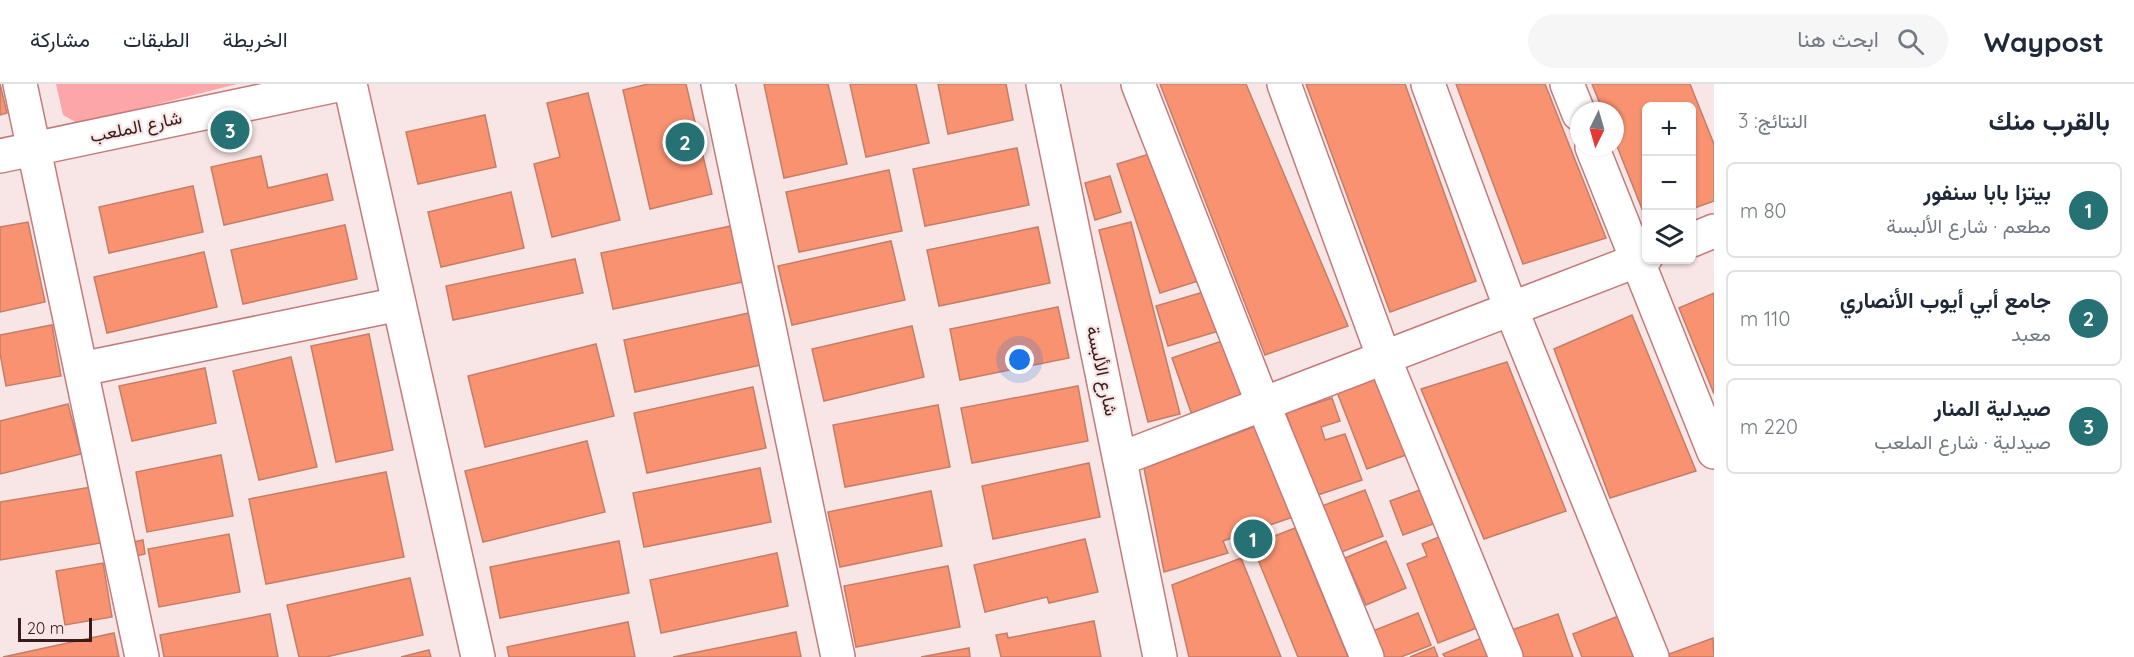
<!DOCTYPE html>
<html lang="ar">
<meta charset="utf-8">
<style>
:root{--surface:#fff;--page:#f6f6f7;--text:#1f2937;--muted:#747a83;--line:#e0e1e3;--accent:#267174}
body{margin:0;font-family:Quicksand,Vazirmatn,sans-serif;background:var(--page);color:var(--text);direction:rtl}
.controls{position:absolute;right:18px;top:18px;display:grid;overflow:hidden;border-radius:9px;box-shadow:0 2px 4px #0004}
.controls button{width:54px;height:54px;display:grid;place-items:center;padding:0;border:0;border-bottom:2px solid var(--line);background:var(--surface);color:var(--text);font:30px sans-serif}
.compass{position:absolute;left:1570px;top:18px;width:54px;height:54px;border-radius:50%;background:var(--surface);box-shadow:0 2px 4px #0004;rotate:185deg}
.scale{position:absolute;left:18px;bottom:15px;width:74px;box-sizing:border-box;padding-left:6px;border:3px solid #391b1c;border-top:0;font-size:16px;line-height:21px;white-space:nowrap;color:#391b1c;-webkit-text-stroke:4px #f8e6e6;paint-order:stroke}
.you{position:absolute;left:1020px;top:276px;width:21px;height:21px;margin:-15px;border:4px solid #fff;border-radius:50%;background:#1a73e8;box-shadow:0 0 0 9px #1a73e833}
.badge{display:grid;place-items:center;width:39px;height:39px;border-radius:50%;background:var(--accent);color:#fff;font-size:20px;font-weight:700}
.pin{position:absolute;translate:-50% -50%;border:3px solid #fff;box-shadow:0 2px 6px #0006}
.list{margin:0;padding:0;list-style:none}
h2{display:flex;justify-content:space-between;align-items:center;height:78px;margin:0;padding:0 24px;font-size:26px}
h2 small{font-size:20px;font-weight:400;color:var(--muted)}
.list li{display:grid;grid-template-columns:39px 1fr auto;gap:18px;align-items:center;box-sizing:border-box;height:96px;margin:0 12px 12px;padding:0 12px;border:2px solid var(--line);border-radius:9px}
.list b{display:block;font-size:22px;white-space:nowrap}
.list p{margin:0;font-size:20px;white-space:nowrap;color:var(--muted)}
.list em{font-size:20px;font-style:normal;color:var(--muted)}
.icon{flex:none;width:33px;height:33px;fill:none;stroke:currentColor;stroke-width:2;stroke-linecap:round;stroke-linejoin:round}
.map{position:relative;flex:none;width:1714px;height:573px;overflow:hidden;direction:ltr}
header{display:flex;align-items:center;gap:36px;box-sizing:border-box;height:84px;padding:0 30px;background:var(--surface);border-bottom:2px solid var(--line)}
header strong{font-size:28px}
nav{display:flex;gap:33px;margin-inline-start:auto;font-size:21px}
.search{width:420px;height:54px;background:var(--page);display:flex;align-items:center;gap:15px;box-sizing:border-box;padding:0 21px;border-radius:33px;color:var(--muted);font-size:22px}
main{display:flex}
aside{flex:1;background:var(--surface)}
.map>svg:first-child{display:block}
.green{fill:#fca6a8}
.building{fill:#f89271;stroke:#c47e68;stroke-width:1.5}
.lines{fill:none;stroke-linecap:round;stroke-linejoin:round}
.minor-casing{stroke:#c47a7b;stroke-width:36}
.major-casing{stroke:#c47a7b;stroke-width:36}
.minor{stroke:#fff;stroke-width:33}
.major{stroke:#fff;stroke-width:33}
.labels{text-anchor:middle;stroke-width:4.5;stroke-linejoin:round;paint-order:stroke}
.street-label{font-size:18px;fill:#391b1c;stroke:#f8e6e6}
</style>
<header>
<strong>Waypost</strong>
<div class="search"><svg class="icon" aria-label="search" viewBox="0 0 24 24"><circle cx="10" cy="10" r="6"/><path d="M15 15l6 6"/></svg>ابحث هنا</div>
<nav><a>الخريطة</a><a>الطبقات</a><a>مشاركة</a></nav>
</header>
<main>
<aside>
<h2>بالقرب منك<small>النتائج: 3</small></h2>
<ul class="list">
<li><span class="badge">1</span><div><b>بيتزا بابا سنفور</b><p>مطعم · شارع الألبسة</p></div><em>80 m</em></li>
<li><span class="badge">2</span><div><b>جامع أبي أيوب الأنصاري</b><p>معبد</p></div><em>110 m</em></li>
<li><span class="badge">3</span><div><b>صيدلية المنار</b><p>صيدلية · شارع الملعب</p></div><em>220 m</em></li>
</ul>
</aside>
<div class="map">
<svg width="1714" height="573" viewBox="0 0 1714 573">
<rect width="100%" height="100%" fill="#f8e6e6"/>
<polygon class="green" points="56,0 237,0 79,40 63,31"/>
<g class="building">
<polygon points="0,0 7,29 0,31"/>
<polygon points="648,0 686,0 712,110 650,125 623,6"/>
<polygon points="764,0 828,0 847,80 784,94"/>
<polygon points="850,0 916,0 929,59 866,73"/>
<polygon points="938,0 1006,0 1013,36 948,50"/>
<polygon points="1160,0 1246,0 1348,242 1265,271"/>
<polygon points="1306,0 1405,0 1476,197 1390,228"/>
<polygon points="1456,0 1545,0 1606,154 1523,180"/>
<polygon points="1592,0 1690,0 1714,60 1714,117 1692,125 1692,22 1646,22 1646,135 1615,57 1615,27 1603,27"/>
<polygon points="588,9 620,136 552,153 534,80 560,73 547,19"/>
<polygon points="485,31 496,83 418,100 406,48"/>
<polygon points="1017,64 1029,121 925,142 913,85"/>
<polygon points="1156,68 1198,197 1160,209 1117,80"/>
<polygon points="261,72 268,104 327,90 333,116 224,141 211,83"/>
<polygon points="889,86 902,147 799,168 786,108"/>
<polygon points="1110,92 1121,128 1095,136 1085,99"/>
<polygon points="193,102 203,148 109,169 99,123"/>
<polygon points="511,108 524,164 441,183 428,128"/>
<polygon points="28,138 45,218 0,228 0,143"/>
<polygon points="1131,138 1180,330 1148,338 1099,146"/>
<polygon points="345,141 357,195 243,220 231,166"/>
<polygon points="731,142 743,198 613,225 601,169"/>
<polygon points="1038,143 1050,199 939,222 927,166"/>
<polygon points="891,157 905,216 792,241 778,182"/>
<polygon points="204,168 217,223 107,249 94,193"/>
<polygon points="575,175 583,209 453,236 446,202"/>
<polygon points="1207,207 1219,247 1168,262 1156,222"/>
<polygon points="1714,209 1714,310 1679,224"/>
<polygon points="1058,223 1069,274 960,296 950,245"/>
<polygon points="749,229 761,281 635,308 624,256"/>
<polygon points="1632,231 1696,387 1610,414 1554,265"/>
<polygon points="52,241 61,292 6,302 0,269 0,251"/>
<polygon points="912,242 924,293 824,317 812,265"/>
<polygon points="369,250 393,366 336,378 311,262"/>
<polygon points="1225,256 1245,312 1192,331 1172,274"/>
<polygon points="596,260 614,332 485,363 468,292"/>
<polygon points="291,273 317,383 259,396 233,287"/>
<polygon points="1507,278 1566,427 1484,455 1421,305"/>
<polygon points="205,284 216,339 132,357 119,302"/>
<polygon points="1381,285 1414,368 1367,385 1335,303"/>
<polygon points="1078,302 1088,357 972,379 961,324"/>
<polygon points="753,303 766,364 647,389 634,329"/>
<polygon points="1332,314 1340,337 1321,343 1325,356 1345,350 1362,396 1315,412 1286,329"/>
<polygon points="68,320 81,370 0,390 0,337"/>
<polygon points="938,321 950,383 845,403 833,341"/>
<polygon points="1259,341 1296,432 1223,457 1228,469 1164,488 1144,384"/>
<polygon points="587,357 605,428 483,458 465,387"/>
<polygon points="221,371 233,432 147,448 136,388"/>
<polygon points="1089,379 1100,433 993,455 982,402"/>
<polygon points="760,384 771,438 644,463 633,409"/>
<polygon points="386,388 404,473 266,500 249,415"/>
<polygon points="91,403 101,459 0,476 0,418"/>
<polygon points="1428,403 1441,437 1403,451 1390,417"/>
<polygon points="1365,406 1383,452 1339,469 1322,422"/>
<polygon points="931,407 942,462 840,483 828,428"/>
<polygon points="1295,444 1348,573 1298,573 1252,461"/>
<polygon points="1451,448 1487,540 1438,559 1407,480 1427,472 1422,460"/>
<polygon points="229,450 240,508 159,523 148,465"/>
<polygon points="1085,455 1098,508 1049,519 1047,513 985,528 974,481"/>
<polygon points="143,456 145,470 131,473 128,459"/>
<polygon points="619,457 629,509 500,534 490,483"/>
<polygon points="1386,457 1406,504 1366,521 1345,474"/>
<polygon points="777,469 788,522 661,549 650,496"/>
<polygon points="1241,474 1281,573 1189,573 1172,501"/>
<polygon points="103,479 112,533 65,541 56,487"/>
<polygon points="948,482 960,543 856,563 844,502"/>
<polygon points="410,494 423,551 326,573 299,573 287,521"/>
<polygon points="1418,529 1431,561 1401,573 1377,573 1368,549"/>
<polygon points="270,530 278,573 164,573 160,551"/>
<polygon points="1558,530 1573,573 1519,573 1509,547"/>
<polygon points="1621,531 1637,573 1582,573 1573,550"/>
<polygon points="1094,537 1101,573 1001,573 996,551 1007,549 1008,554"/>
<polygon points="628,538 635,573 509,573 507,563"/>
<polygon points="796,548 801,573 673,573"/>
<polygon points="114,549 119,573 3,573"/>
<polygon points="1484,553 1492,573 1445,573 1443,570"/>
<polygon points="1713,554 1714,573 1661,573"/>
<polygon points="1434,563 1438,573 1410,573"/>
<polygon points="969,564 970,573 921,573"/>
<polygon points="429,566 431,573 401,573"/>
</g>
<g class="lines">
<g class="minor-casing">
<g id="minor">
<polyline points="20,0 142,573"/>
<polyline points="350,0 478,573"/>
<polyline points="718,0 838,573"/>
<polyline points="1138,0 1263,320 1367,573"/>
<polyline points="1284,0 1384,274 1506,573"/>
<polyline points="1428,0 1511,225 1652,573"/>
<polyline points="1567,0 1579,30"/>
<polyline points="1592,63 1714,368"/>
<polyline points="1692,156 1714,147"/>
<polyline points="81,285 399,220"/>
<polyline points="1120,375 1646,173"/>
</g>
</g>
<g class="major-casing">
<g id="major">
<polyline points="1043,0 1160,573"/>
<polyline points="0,72 342,0"/>
</g>
</g>
<use href="#minor" class="minor"/>
<use href="#major" class="major"/>
</g>
<g class="labels">
<g class="street-label">
<text transform="translate(136 43) rotate(-12)" y="6">شارع الملعب</text>
<text transform="translate(1102 287) rotate(78)" y="6">شارع الألبسة</text>
</g>
</g>
</svg>
<div class="controls">
<button>+</button>
<button>−</button>
<button><svg class="icon" aria-label="layers" viewBox="0 0 24 24"><path d="M12 4l9 5-9 5-9-5zM3 14l9 5 9-5"/></svg></button>
</div>
<svg class="compass" viewBox="-18 -18 36 36"><path d="M0-13l5 13h-10z" fill="#e53935"/><path d="M0 13l5-13h-10z" fill="#747a83"/></svg>
<div class="scale">20 m</div>
<div class="you"></div>
<div class="pin badge" style="left:1253px;top:455px">1</div>
<div class="pin badge" style="left:685px;top:58px">2</div>
<div class="pin badge" style="left:230px;top:46px">3</div>
</div>
</main>
